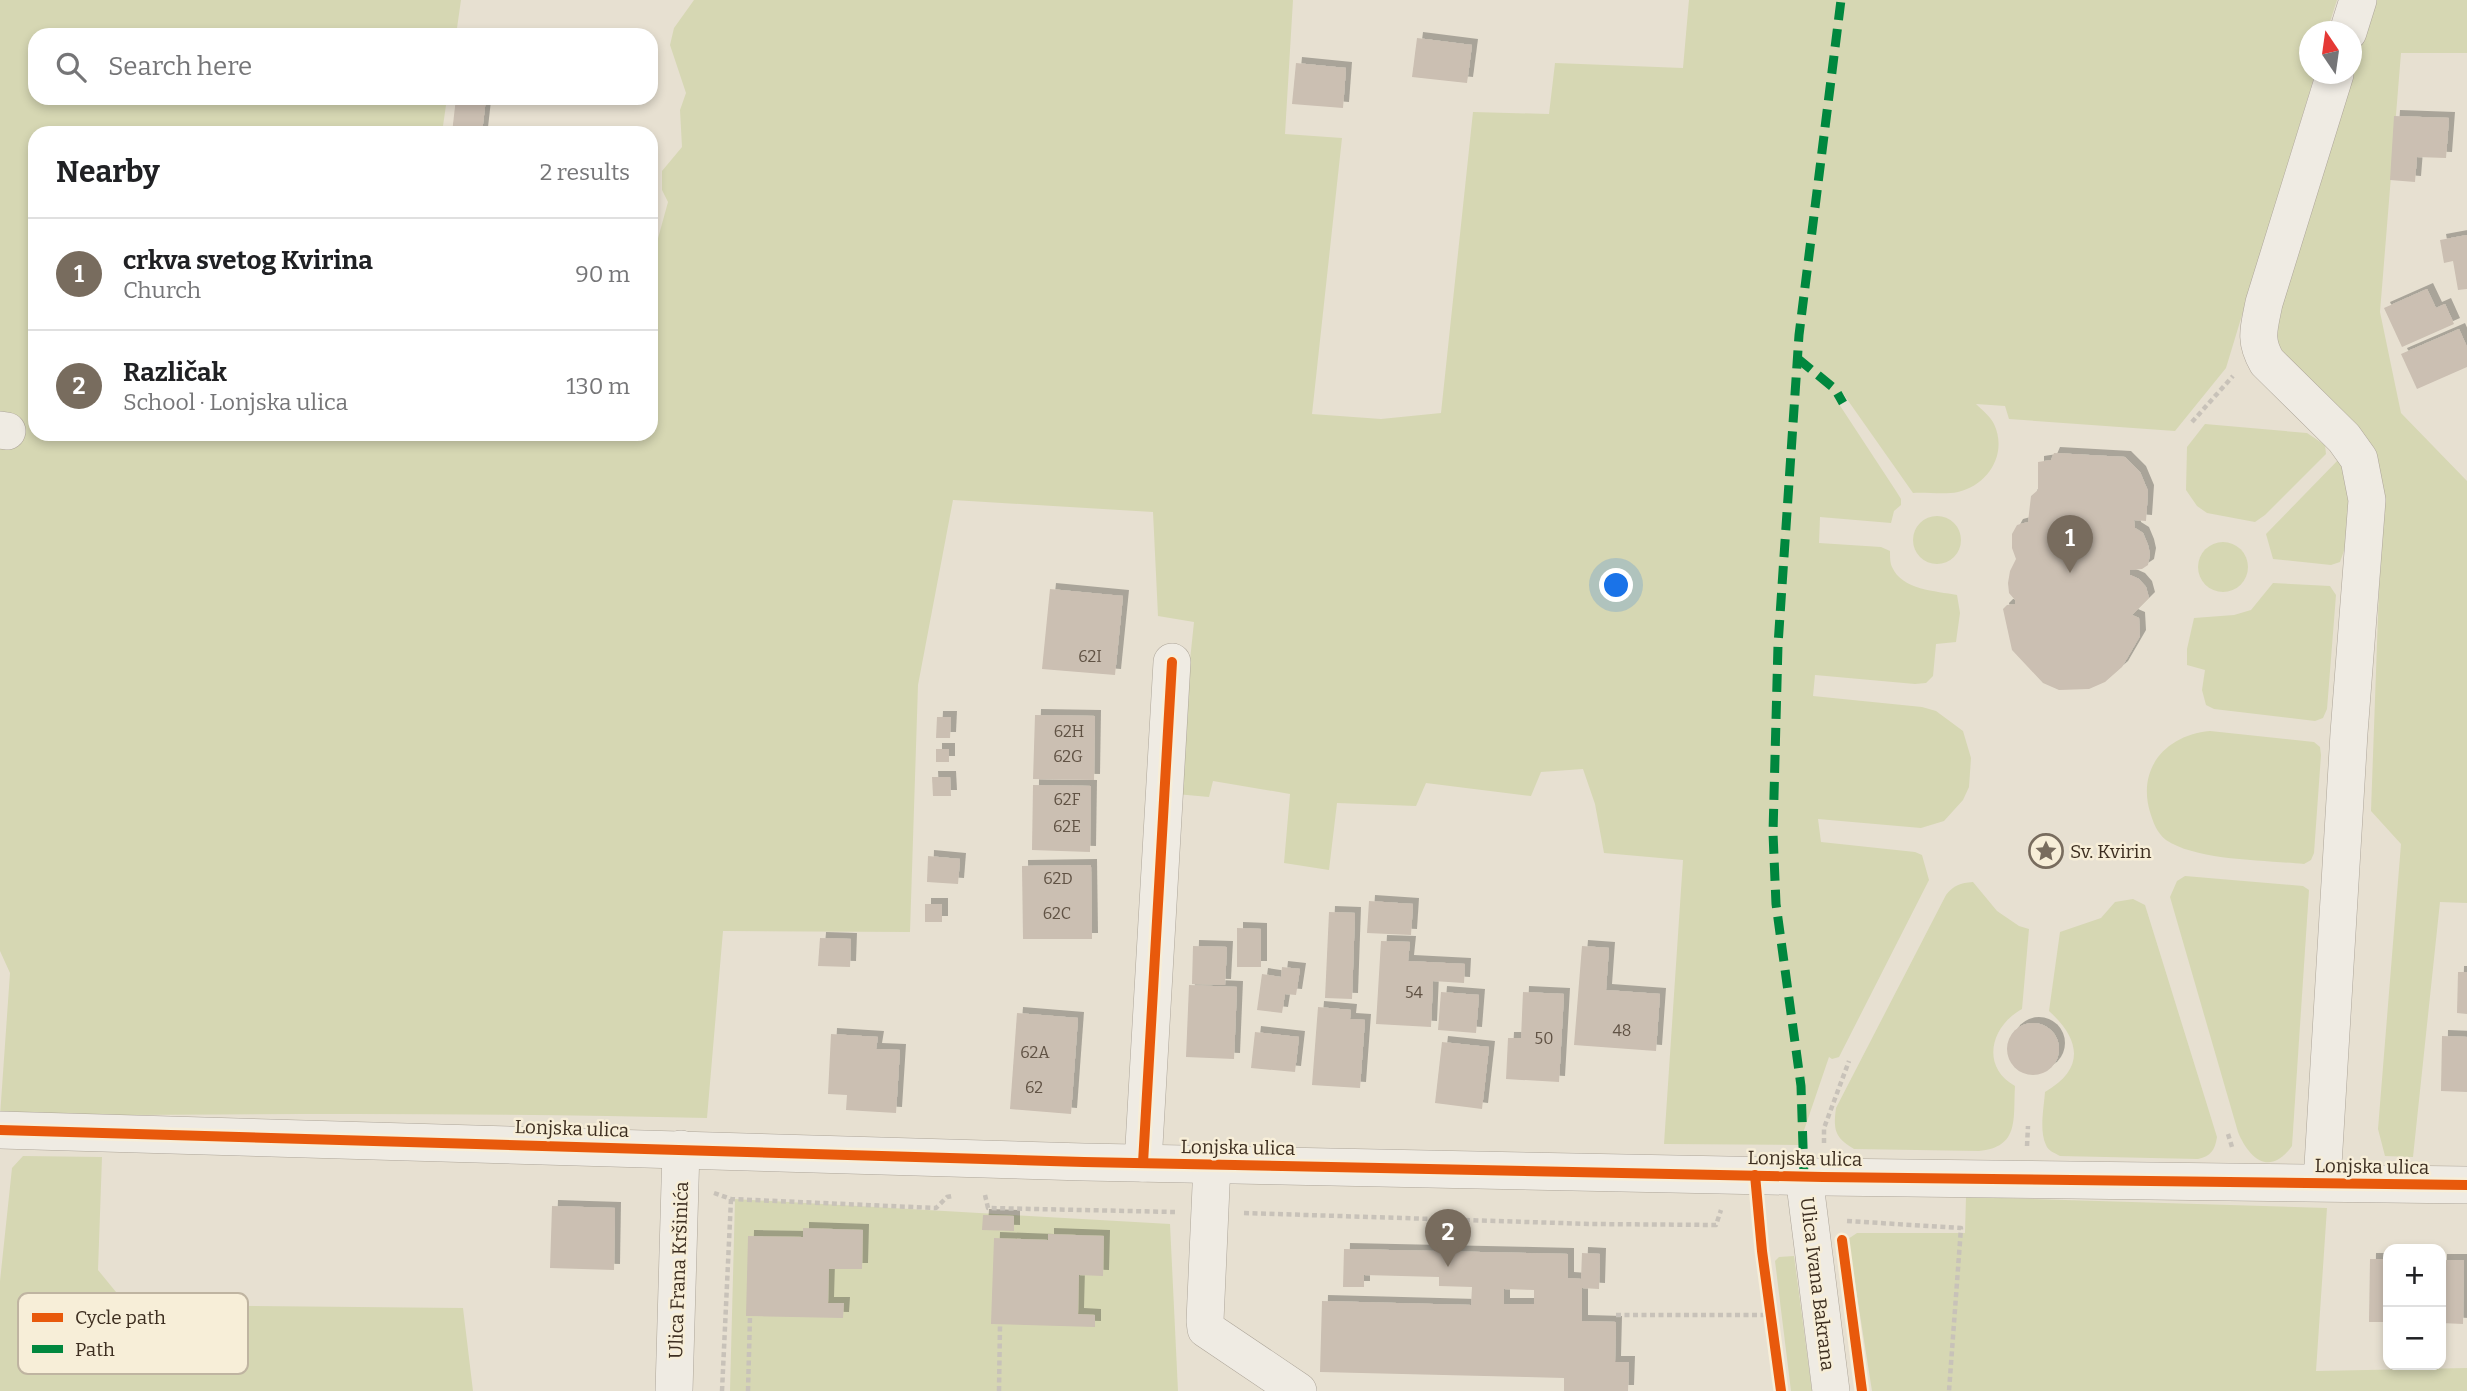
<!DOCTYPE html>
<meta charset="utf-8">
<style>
:root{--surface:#fff;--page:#f2f2f2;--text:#202124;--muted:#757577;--line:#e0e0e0;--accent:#786c5e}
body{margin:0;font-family:Bitter,serif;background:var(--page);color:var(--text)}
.controls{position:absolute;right:21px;bottom:21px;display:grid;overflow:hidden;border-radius:14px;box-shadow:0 4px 10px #0003}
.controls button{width:63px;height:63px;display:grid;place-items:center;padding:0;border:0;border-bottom:2px solid var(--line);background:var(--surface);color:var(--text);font:35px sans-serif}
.compass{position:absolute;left:2299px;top:21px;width:63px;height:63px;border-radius:50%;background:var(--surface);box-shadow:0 4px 10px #0003;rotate:347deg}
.you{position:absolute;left:1617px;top:586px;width:24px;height:24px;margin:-18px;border:5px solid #fff;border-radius:50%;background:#1a73e8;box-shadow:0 0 0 10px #1a73e833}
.badge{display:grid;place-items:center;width:46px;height:46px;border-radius:50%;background:var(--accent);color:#fff;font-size:23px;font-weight:700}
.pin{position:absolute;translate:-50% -58px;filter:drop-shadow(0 2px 4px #0008)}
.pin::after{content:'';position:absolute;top:37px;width:24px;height:21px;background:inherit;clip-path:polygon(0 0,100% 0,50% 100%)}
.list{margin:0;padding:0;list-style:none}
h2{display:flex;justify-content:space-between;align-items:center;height:91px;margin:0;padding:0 28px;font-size:30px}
h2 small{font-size:23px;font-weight:400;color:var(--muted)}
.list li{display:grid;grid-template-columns:46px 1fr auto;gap:21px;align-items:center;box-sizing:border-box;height:112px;padding:0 28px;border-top:2px solid var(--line)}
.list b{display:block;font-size:26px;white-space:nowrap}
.list p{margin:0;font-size:23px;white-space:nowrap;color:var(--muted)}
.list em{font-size:23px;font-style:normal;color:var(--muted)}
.icon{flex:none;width:38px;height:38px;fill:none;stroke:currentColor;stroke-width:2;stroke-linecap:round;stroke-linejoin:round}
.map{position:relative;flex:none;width:2467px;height:1391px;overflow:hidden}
.search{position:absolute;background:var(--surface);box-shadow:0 4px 10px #0003;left:28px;top:28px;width:630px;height:77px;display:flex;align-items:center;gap:18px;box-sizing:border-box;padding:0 24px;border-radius:21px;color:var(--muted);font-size:26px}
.panel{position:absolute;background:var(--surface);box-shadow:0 4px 10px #0003;left:28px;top:126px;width:630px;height:315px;border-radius:21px}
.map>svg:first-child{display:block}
.green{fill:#d6d7b3}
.building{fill:#cbbfb2;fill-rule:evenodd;filter:url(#shadow)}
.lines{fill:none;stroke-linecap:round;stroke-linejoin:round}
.minor-casing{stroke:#ada599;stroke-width:38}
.path{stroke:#c8c2b9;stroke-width:4.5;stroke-dasharray:5 3.5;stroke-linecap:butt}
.minor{stroke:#efebe3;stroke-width:37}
.quiet{stroke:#00873e;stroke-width:9;stroke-dasharray:18 9;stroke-linecap:butt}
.cycleway-casing{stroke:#f7eed8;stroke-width:15}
.cycleway{stroke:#e8590c;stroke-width:10}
.labels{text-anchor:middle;stroke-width:5;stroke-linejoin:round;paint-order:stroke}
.number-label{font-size:16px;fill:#605244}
.poi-label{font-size:19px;fill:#3d2e20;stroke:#f7eed8;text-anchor:start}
.street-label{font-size:19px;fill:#3d2e20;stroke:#f7eed8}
.key{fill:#f7eed8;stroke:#bfb4a1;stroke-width:2}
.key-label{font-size:19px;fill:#3d2e20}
</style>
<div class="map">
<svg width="2467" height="1391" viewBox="0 0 2467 1391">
<defs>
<filter id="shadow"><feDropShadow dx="6" dy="-6" stdDeviation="0" flood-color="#0004"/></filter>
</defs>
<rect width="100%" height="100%" fill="#e7e0d1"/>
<g class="green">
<path d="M 0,0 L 461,0 L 456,35 L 35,35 L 35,98 L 447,98 L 442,133 L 35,133 L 35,434 L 651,434 L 651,288 L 657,288 L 651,272 L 651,264 L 668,202 L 662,190 L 662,171 L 682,147 L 680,110 L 686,93 L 670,45 L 674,28 L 694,0 L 1293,0 L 1285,134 L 1342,138 L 1312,414 L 1381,419 L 1441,413 L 1473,112 L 1549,114 L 1555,63 L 1683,68 L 1689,0 L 2337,0 L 2327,31 L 2310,32 L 2310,74 L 2315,74 L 2226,368 L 2175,431 L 2009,419 L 2005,406 L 1976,404 C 1982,410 1990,416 1994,424 C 2008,454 1988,485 1958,492 C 1944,495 1927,492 1913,493 L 1842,392 L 1835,398 L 1896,491 L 1901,499 L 1901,505 L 1894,511 L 1891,523 L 1820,517 L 1819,543 L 1881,547 L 1890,551 C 1890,556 1890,563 1892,567 C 1902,590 1936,591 1957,595 L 1960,613 L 1956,642 L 1936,644 L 1933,676 L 1926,683 L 1915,684 L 1815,675 L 1813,696 L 1922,707 L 1936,711 L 1963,731 L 1971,758 L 1969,787 L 1963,800 L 1944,821 L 1921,828 L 1818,819 L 1821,842 L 1915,852 L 1922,855 L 1929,880 L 1839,1057 L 1832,1059 L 1829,1057 L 1799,1145 L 1664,1144 L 1683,860 L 1604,853 L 1595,804 L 1583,769 L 1541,772 L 1531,796 L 1426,783 L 1416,806 L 1337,803 L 1329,870 L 1284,863 L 1290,794 L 1213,781 L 1209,797 L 1176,794 L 1194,622 L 1158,616 L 1153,512 L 953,500 L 918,685 L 910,932 L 723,931 L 707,1118 C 471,1112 236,1114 0,1116 L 10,973 L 0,951 Z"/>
<polygon points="2375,0 2467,0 2467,53 2401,53 2380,312 2401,413 2467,481 2467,903 2440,902 2413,1157 2385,1156 2378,1129 2401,844 2371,811 2382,504 2283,359 2264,303 2352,74 2352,65"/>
<polygon points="2205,424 2307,433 2325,445 2326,454 2265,515 2255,522 2207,513 2197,506 2186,490 2187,447"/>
<polygon points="2341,457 2348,459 2351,531 2340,562 2331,565 2273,559 2266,534"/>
<circle cx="1937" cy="540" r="24"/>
<circle cx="2223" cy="567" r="25"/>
<polygon points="2273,583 2330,586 2336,595 2327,709 2323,718 2315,721 2214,709 2206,705 2202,690 2205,670 2187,665 2187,649 2194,618 2234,615 2251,610"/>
<path d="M 2210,731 L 2314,742 L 2320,747 L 2321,755 L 2314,853 L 2311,860 L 2304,864 C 2266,860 2197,861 2166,840 C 2157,833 2153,822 2150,812 C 2137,768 2166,735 2210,731 Z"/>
<path d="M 2185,876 L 2303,886 L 2309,890 L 2292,1146 C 2270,1177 2249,1159 2238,1132 L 2170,897 L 2177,881 Z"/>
<path d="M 1973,882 L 1997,911 L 2019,926 L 2029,929 L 2022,1009 C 1991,1026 1980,1066 2015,1086 C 2013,1119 2020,1147 1979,1151 L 1854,1149 C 1835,1138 1833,1130 1836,1108 L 1946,895 C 1954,885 1960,883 1973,882 Z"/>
<path d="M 2133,899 L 2145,905 L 2217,1137 C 2215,1150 2211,1156 2198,1159 L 2060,1156 C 2055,1153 2048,1151 2046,1145 C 2039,1131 2044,1107 2045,1092 C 2085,1069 2081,1040 2049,1011 L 2060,932 L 2101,918 L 2115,902 Z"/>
<polygon points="23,1156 102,1157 98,1270 116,1292 137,1305 463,1308 473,1391 0,1391 0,1281 12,1168"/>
<polygon points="1966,1197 2327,1208 2316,1371 2467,1368 2467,1391 1872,1391 1848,1239 1857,1233 1965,1233"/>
<polygon points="735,1199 1170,1224 1178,1391 730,1391"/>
<polygon points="1794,1256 1812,1391 1791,1391 1775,1261 1779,1257"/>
</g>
<g class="building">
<polygon points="1417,38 1472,45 1467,83 1412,77"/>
<polygon points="1296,63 1346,68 1343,108 1292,104"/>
<polygon points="456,98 486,98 482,133 452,133"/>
<polygon points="2394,116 2449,118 2446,158 2417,157 2415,182 2390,180"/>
<polygon points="2467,235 2467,289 2458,290 2453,261 2444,263 2440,240"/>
<polygon points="2427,289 2436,308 2445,304 2454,324 2402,347 2384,308"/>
<polygon points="2459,329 2467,347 2467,367 2417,389 2401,354"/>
<polygon points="2054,453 2125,457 2140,472 2148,491 2146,521 2134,520 2135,528 2143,533 2148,545 2150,554 2148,565 2142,569 2130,570 2130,575 2139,579 2146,587 2149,598 2132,615 2139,618 2140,636 2122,667 2105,682 2089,689 2059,690 2043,683 2012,650 2003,609 2007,605 2015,604 2015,600 2009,593 2008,583 2010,571 2016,559 2012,548 2012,534 2017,525 2028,522 2031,496 2038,490 2038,462 2051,460"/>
<polygon points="1050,589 1123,596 1115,675 1042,669"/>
<polygon points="1035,715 1095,716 1094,780 1033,779"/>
<polygon points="937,717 951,717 950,738 936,738"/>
<rect x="936" y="749" width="13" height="13"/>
<polygon points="932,777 950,777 951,796 933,796"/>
<polygon points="1033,785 1091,786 1090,852 1032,850"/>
<polygon points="928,856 960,859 958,884 927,882"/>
<polygon points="1091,865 1092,939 1023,939 1022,866"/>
<polygon points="1369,901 1413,904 1411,935 1367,933"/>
<rect x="925" y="904" width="17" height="18"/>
<polygon points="1329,912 1355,913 1352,999 1325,998"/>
<polygon points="1237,928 1261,929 1261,967 1237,967"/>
<polygon points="820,938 851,939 850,967 818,966"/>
<polygon points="1381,941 1410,942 1408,961 1465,964 1464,983 1433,981 1431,1027 1376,1024"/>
<polygon points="1193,946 1227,947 1225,985 1192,984"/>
<polygon points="1582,946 1609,948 1606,990 1660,994 1656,1051 1574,1045"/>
<polygon points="1282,967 1300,969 1296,995 1285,994 1282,1013 1257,1010 1262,974 1281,977"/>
<polygon points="2458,972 2467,972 2467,1014 2457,1013"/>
<polygon points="1189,985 1237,987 1234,1059 1186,1057"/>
<polygon points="1441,992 1479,995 1476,1033 1438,1030"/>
<polygon points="1523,992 1564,994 1559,1082 1506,1079 1508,1038 1521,1038"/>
<polygon points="1318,1007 1351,1010 1350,1019 1365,1020 1360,1088 1312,1085"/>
<polygon points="1017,1013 1078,1018 1071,1114 1010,1109"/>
<circle cx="2033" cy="1049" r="26"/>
<polygon points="1255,1032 1299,1037 1295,1072 1251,1068"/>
<polygon points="831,1034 878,1037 876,1049 900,1050 896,1113 846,1110 847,1095 828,1094"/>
<polygon points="2442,1036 2467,1037 2467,1092 2441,1091"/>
<polygon points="1442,1042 1489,1047 1482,1109 1435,1103"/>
<polygon points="552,1206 615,1208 614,1270 550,1268"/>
<polygon points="983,1215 1014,1216 1014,1231 982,1230"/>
<polygon points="803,1228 863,1230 862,1269 829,1269 828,1303 844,1303 843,1318 746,1316 748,1236 803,1237"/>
<polygon points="1048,1234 1104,1236 1103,1276 1079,1275 1078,1314 1095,1315 1095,1327 991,1324 994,1238 1048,1240"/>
<path d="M 1344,1249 L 1568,1254 L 1568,1278 L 1581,1279 L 1582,1253 L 1600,1254 L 1599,1289 L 1582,1288 L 1582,1321 L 1616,1322 L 1615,1362 L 1629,1362 L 1628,1391 L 1564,1391 L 1564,1378 L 1320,1372 L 1322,1301 L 1471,1305 L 1472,1287 L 1439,1286 L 1439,1277 L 1364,1275 L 1364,1287 L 1343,1287 ZM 1504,1289 L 1534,1290 L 1534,1304 L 1504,1304 Z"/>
<polygon points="2370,1259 2388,1259 2388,1322 2369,1322"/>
<polygon points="2441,1260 2464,1260 2463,1324 2441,1323"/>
</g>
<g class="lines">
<g class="minor-casing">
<g id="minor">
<polyline points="2348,32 2358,0"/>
<polyline points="0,430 7,431"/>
<polyline points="0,1130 1084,1162 1823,1177 2467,1185"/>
<polyline points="1143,1163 1172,662"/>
<polyline points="1212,1164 1205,1321 1206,1329 1298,1391"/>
<polyline points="1804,1176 1831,1391"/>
<path d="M 2322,1182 L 2349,733 L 2367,500 L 2359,459 L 2344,438 L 2267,362 C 2254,340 2259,328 2264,303 L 2335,74"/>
<polyline points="674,1391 681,1149"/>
</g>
</g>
<g class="path">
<polyline points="2192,422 2233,376"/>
<polyline points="2228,1134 2232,1147"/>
<polyline points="1824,1143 1824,1128 1849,1061"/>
<polyline points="2027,1146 2028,1126"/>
<polyline points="714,1193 731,1199 936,1208 947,1197 952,1196"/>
<polyline points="985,1195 988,1208 1175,1212"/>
<polyline points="1244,1213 1591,1224 1716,1225 1721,1210"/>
<polyline points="1847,1221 1961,1228 1949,1391"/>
<polyline points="1616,1315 1770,1315"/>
<polyline points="722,1391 731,1199"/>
<polyline points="748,1391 750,1316"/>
<polyline points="999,1391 1000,1325"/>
</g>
<use href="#minor" class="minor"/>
<g class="quiet">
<polyline points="1797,358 1835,389 1843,403"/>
<polyline points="1804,1176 1801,1086 1776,904 1773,833 1778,645 1799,335 1841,0"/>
</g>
<g class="cycleway-casing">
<g id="cycleway">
<polyline points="0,1130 1084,1162 1823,1177 2467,1185"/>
<polyline points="1143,1163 1172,662"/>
<polyline points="1755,1175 1762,1251 1781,1391"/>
<polyline points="1842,1240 1862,1391"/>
</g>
</g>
<use href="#cycleway" class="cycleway"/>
</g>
<defs>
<g id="sight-ring" transform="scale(1.75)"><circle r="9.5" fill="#f7eed8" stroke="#786c5e" stroke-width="1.5"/><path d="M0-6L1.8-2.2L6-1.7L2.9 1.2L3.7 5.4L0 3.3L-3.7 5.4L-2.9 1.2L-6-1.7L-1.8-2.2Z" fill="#786c5e"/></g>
</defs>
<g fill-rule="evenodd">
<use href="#sight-ring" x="2046" y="851"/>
</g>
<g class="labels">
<g class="number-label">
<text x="1090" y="662">62I</text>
<text x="1069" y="737">62H</text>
<text x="1068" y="762">62G</text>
<text x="1067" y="805">62F</text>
<text x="1067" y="832">62E</text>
<text x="1058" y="884">62D</text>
<text x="1057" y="919">62C</text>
<text x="1414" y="998">54</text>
<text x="1622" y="1036">48</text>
<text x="1544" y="1044">50</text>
<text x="1035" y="1058">62A</text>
<text x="1034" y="1093">62</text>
</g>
<g class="poi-label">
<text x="2070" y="858">Sv. Kvirin</text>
</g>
<g class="street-label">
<text transform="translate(572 1128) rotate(2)" y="7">Lonjska ulica</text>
<text transform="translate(1238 1147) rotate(1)" y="7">Lonjska ulica</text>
<text transform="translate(1805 1158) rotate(1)" y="7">Lonjska ulica</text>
<text transform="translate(2372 1166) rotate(1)" y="7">Lonjska ulica</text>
<text transform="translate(678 1270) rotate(-88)" y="7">Ulica Frana Kršinića</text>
<text transform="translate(1818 1284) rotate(83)" y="7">Ulica Ivana Bakrana</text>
</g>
</g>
<rect x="18" y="1293" width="230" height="81" rx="10" class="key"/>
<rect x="32" y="1313" width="31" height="9" fill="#e8590c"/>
<rect x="32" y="1345" width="31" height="8" fill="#00873e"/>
<g class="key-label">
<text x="75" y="1324">Cycle path</text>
<text x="75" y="1356">Path</text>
</g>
</svg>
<div class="controls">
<button>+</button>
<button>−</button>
</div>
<svg class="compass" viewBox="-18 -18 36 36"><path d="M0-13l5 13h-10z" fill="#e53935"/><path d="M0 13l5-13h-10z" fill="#757577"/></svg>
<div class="you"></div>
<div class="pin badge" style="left:2070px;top:573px">1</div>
<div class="pin badge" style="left:1448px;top:1267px">2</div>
<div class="search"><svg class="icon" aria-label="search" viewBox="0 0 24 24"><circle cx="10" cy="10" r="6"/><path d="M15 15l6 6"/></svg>Search here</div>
<section class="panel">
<h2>Nearby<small>2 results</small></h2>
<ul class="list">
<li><span class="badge">1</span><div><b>crkva svetog Kvirina</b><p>Church</p></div><em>90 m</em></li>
<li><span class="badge">2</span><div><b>Različak</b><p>School · Lonjska ulica</p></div><em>130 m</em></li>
</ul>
</section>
</div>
